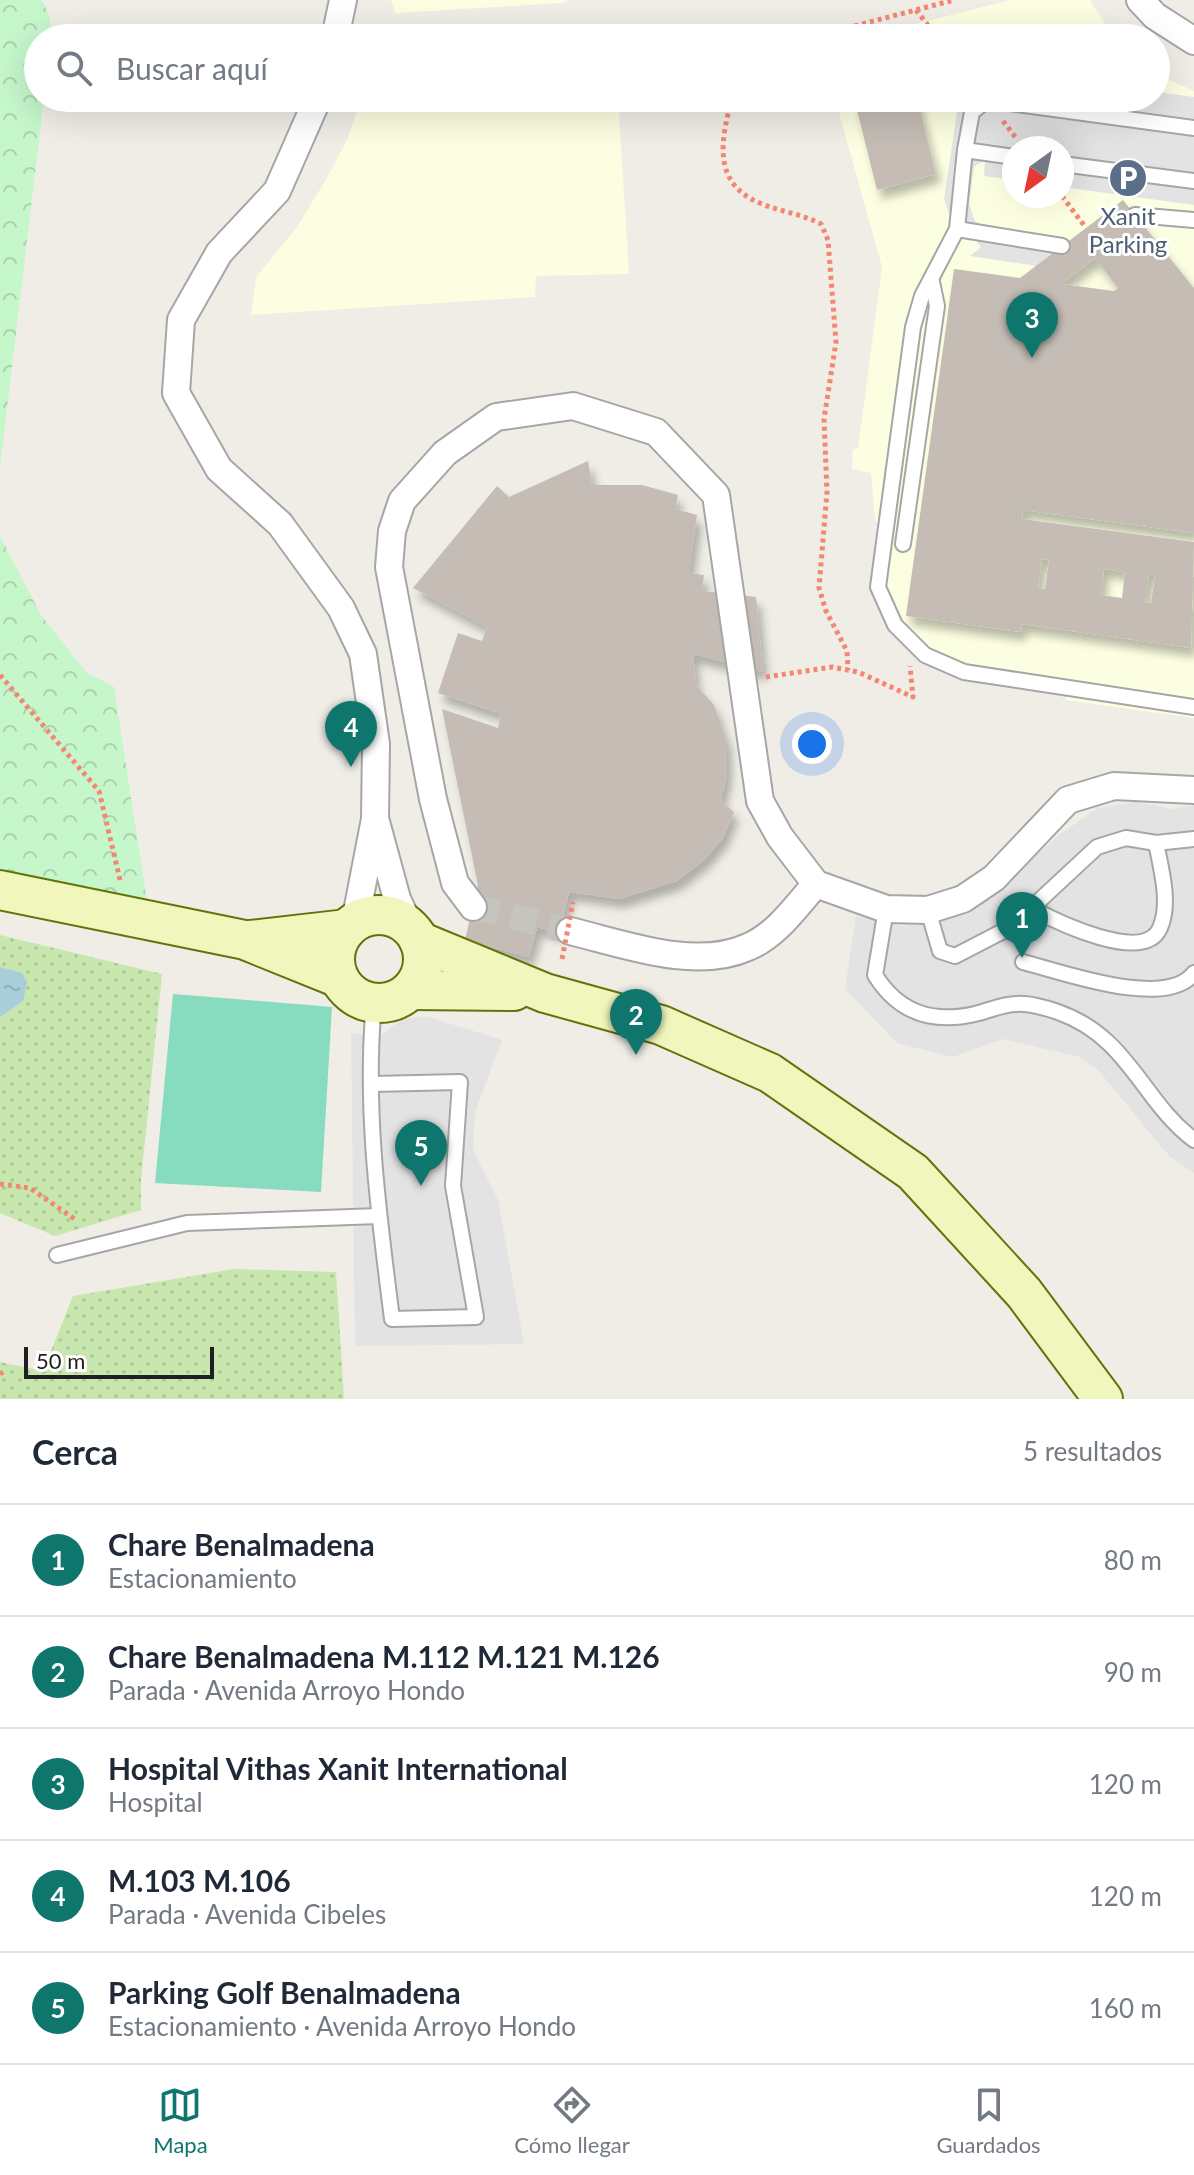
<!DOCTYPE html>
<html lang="es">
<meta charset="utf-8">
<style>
:root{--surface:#fff;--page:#f6f6f7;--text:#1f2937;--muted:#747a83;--line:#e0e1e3;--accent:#0f766e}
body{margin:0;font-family:Lato,sans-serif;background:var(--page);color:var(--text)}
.compass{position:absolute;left:1002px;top:136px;width:72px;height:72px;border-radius:50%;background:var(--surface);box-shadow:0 8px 32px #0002;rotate:213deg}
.scale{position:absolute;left:24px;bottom:20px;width:190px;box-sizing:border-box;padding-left:8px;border:4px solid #1f1f1f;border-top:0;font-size:22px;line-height:28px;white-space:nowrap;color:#1f1f1f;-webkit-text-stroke:6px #fff;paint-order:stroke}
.you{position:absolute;left:812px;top:744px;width:28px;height:28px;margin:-20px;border:6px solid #fff;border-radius:50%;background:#1a73e8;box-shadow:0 0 0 12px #1a73e833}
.badge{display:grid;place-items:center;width:52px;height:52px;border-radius:50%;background:var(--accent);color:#fff;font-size:26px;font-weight:700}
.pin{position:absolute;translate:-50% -66px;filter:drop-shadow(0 2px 4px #0008)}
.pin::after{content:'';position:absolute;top:42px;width:28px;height:24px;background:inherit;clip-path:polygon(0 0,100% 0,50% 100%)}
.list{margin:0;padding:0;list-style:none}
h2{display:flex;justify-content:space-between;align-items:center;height:104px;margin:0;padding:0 32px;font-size:34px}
h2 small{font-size:26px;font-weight:400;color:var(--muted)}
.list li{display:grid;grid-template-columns:52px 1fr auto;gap:24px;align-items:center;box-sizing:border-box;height:112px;padding:0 32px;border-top:2px solid var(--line)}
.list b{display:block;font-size:30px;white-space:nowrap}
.list p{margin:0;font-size:26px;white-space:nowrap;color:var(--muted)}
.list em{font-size:26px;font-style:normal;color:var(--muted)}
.icon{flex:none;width:44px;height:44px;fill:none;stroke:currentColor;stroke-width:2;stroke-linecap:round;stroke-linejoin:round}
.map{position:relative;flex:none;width:1194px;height:1399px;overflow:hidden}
.search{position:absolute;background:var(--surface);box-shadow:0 8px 32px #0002;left:24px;right:24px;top:24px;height:88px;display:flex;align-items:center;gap:20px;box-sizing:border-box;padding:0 28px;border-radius:44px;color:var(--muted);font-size:30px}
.sheet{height:664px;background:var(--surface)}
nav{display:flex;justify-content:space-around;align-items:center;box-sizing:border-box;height:112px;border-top:2px solid var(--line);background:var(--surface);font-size:22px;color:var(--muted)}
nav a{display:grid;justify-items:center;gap:4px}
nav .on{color:var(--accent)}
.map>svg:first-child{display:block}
.education{fill:#fcfee1;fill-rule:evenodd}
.grass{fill:url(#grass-dots)}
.park{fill:url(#park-crowns)}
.pitch{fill:#87dbbe}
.parking{fill:#e3e3e3}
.water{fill:url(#water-ripples)}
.building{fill:#c4bcb5;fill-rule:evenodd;filter:url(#shadow)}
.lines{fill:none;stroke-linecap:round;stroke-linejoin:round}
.minor-tunnel{stroke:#c5c4be;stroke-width:26;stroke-dasharray:26 13;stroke-linecap:butt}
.service-casing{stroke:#a6a6a6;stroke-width:18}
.minor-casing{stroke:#a6a6a6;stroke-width:30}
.secondary-casing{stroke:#63730a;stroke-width:42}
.path{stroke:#f48672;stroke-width:5;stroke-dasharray:4 4;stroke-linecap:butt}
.service{stroke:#fff;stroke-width:14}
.minor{stroke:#fff;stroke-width:26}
.secondary{stroke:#f1f7bc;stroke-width:38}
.path-bridge{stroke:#f48672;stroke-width:5;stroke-dasharray:4 4;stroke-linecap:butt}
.labels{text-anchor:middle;stroke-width:6;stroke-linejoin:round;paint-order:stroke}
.service-label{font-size:24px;fill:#4e5e75;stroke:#fff}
</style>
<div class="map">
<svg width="1194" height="1399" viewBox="0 0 1194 1399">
<defs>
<pattern id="grass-dots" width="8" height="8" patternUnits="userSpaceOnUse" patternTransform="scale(2)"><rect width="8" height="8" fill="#c8e7ae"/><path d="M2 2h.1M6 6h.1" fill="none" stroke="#abc695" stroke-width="1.8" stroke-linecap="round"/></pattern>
<pattern id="park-crowns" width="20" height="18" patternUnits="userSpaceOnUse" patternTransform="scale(2)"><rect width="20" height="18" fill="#c5f7cb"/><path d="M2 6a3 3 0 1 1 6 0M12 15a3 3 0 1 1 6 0" fill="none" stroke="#a9d3ae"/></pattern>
<pattern id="water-ripples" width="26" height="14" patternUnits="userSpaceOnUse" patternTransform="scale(2)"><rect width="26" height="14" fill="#a8cddb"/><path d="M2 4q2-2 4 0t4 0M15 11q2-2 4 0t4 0" fill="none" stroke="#90b0bc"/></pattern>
<filter id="shadow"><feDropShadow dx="5" dy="9" stdDeviation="4" flood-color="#0004"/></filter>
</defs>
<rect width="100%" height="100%" fill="#efede6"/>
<g class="education">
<polygon points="391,0 568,0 563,3 395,13"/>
<polygon points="1010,0 1090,0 1114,38 861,38"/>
<path d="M 1156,74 L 1194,91 L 1194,718 L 1066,700 L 1065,695 L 980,681 L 936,668 L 907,649 L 888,628 L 877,606 L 872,578 L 881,523 L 875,521 L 871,473 L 852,469 L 853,449 L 858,449 L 882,267 L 835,98 L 1156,98 ZM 1014,148 L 1062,148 L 1062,196 L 1014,196 Z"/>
<polygon points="362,98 618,98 629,274 536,276 535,297 251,315 256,277 297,227 325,181 346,142"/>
</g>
<g class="grass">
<polygon points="0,935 162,974 141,1180 141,1210 55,1236 0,1213"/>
<polygon points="234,1269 336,1272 344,1399 0,1399 0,1362 43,1371 73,1296"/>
</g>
<g class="park">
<path d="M 0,0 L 41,0 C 49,10 52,25 51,38 L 38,38 L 38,98 L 44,98 L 0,467 Z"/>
<polygon points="0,536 41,615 86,672 114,687 147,901 0,873"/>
</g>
<polygon class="pitch" points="173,994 332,1007 321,1192 155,1183"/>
<g class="parking">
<polygon points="1156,92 1194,97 1194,205 1062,187 1062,148 1014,148 1014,180 984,176 985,160 974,167 969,204 975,221 987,228 1071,240 1037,266 970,256 981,247 974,238 957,236 944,199 959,98 1156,98"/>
<polygon points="1136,802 1173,809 1194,805 1194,1173 1170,1157 1098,1070 1079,1057 1003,1039 953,1057 897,1043 845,989 856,916 902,926 971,913 1059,835 1098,808"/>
<polygon points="429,1017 502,1040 475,1112 473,1150 498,1200 524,1344 355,1346 351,1034 382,1035 403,1018"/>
</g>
<polygon class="water" points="0,967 22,973 27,982 23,1001 0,1017"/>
<g class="building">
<polygon points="854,98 917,98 936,174 877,190"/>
<path d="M 1123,200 L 1194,288 L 1194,533 L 1023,510 L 1022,519 L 1194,542 L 1191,648 L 1022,624 L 1021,632 L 906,616 L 954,269 L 1020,278 ZM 1095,258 L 1118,288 L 1114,291 L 1061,284 ZM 1042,559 L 1049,560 L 1045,589 L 1038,588 ZM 1104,569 L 1125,572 L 1122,598 L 1101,595 ZM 1149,574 L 1155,575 L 1151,603 L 1145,602 Z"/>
<polygon points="588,461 592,485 642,485 678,495 675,509 697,515 689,573 704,575 702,591 756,597 763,672 693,654 696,685 714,705 727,742 727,774 721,801 734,812 723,838 705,859 677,881 619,899 569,892 559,933 537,927 529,957 465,940 478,885 442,709 498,728 501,714 438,693 458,633 482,641 487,627 413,588 497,486 509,497"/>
</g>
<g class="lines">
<polyline class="minor-tunnel" points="473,907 570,931"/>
<g class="service-casing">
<g id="service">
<polyline points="965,150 972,112 987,100 1194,128"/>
<polyline points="1014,157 965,150 957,229 922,296 913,327 878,587 895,625 925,655 964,672 1194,707"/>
<polyline points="1062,164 1194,181"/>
<polyline points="1135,215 1194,220"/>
<polyline points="957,229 1062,246"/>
<polyline points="903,544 937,306 932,282"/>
<path d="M 1031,908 C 1055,921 1144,965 1160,928 C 1171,904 1161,868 1156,843 L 1194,839"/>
<path d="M 886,909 L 875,975 C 898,1012 931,1024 975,1014 C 988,1011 1003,1004 1016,1004 C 1028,1003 1047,1008 1058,1012 C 1129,1037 1142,1101 1194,1140"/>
<polyline points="928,910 940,951 955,956 1011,927 1097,847 1126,838 1156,843"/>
<path d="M 1023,962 C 1062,972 1166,1010 1194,973"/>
<path d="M 372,1084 L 460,1082 L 453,1186 L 476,1317 L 392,1319 C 379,1216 364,1108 374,1003"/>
<polyline points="57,1255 187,1223 379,1216"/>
</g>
</g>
<g class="minor-casing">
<g id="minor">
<polyline points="1140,0 1155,16 1194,41"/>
<polyline points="335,38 343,0"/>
<polyline points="318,98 277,191 219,253 181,320 176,393 219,469 280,524 341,608 363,654 376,744 375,819 355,922"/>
<polyline points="376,822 397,899 411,929"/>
<polyline points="473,907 455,883 433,799 389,567 392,531 402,501 445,453 496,417 573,406 656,432 716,495 760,801 780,837 816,884 886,909 928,910 963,899 994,878 1068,800 1114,786 1194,790"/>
<path d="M 570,931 C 624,944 695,971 748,947 C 777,935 796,906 816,884"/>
</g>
</g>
<g class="secondary-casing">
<g id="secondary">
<polyline points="0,890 245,940 339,978"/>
<circle cx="379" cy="959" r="44"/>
<polyline points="250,940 347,929"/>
<polyline points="419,941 545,993 661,1025 770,1073 913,1172 1024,1293 1103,1399"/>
<polyline points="411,990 514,991"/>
</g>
</g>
<g class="path">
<polyline points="916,10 938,38"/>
<polyline points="808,38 954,0"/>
<path d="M 732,98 C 721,140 711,184 762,204 C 782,212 802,214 821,224 L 828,240 L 836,342 L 824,419 L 827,492 L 819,588 L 826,611 L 847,651 L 848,670"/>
<polyline points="1003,121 1016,138"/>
<polyline points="1062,196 1086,228"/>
<polyline points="0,675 99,791 121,884"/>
<polyline points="766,677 832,667 858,672 913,697 910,666"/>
<polyline points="0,1184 30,1188 76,1220"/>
<polyline points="0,1374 3,1372"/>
</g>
<use href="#service" class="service"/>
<use href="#minor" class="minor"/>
<use href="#secondary" class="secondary"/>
<polyline class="path-bridge" points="562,959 573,902"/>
</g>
<defs>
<g id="parking-disc" transform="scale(2)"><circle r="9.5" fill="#5c6f8a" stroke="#fff"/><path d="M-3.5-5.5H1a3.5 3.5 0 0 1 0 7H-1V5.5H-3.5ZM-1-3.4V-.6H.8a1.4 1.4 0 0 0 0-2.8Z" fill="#fff"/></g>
</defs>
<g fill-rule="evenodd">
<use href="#parking-disc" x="1128" y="178"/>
</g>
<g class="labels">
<g class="service-label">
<text x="1128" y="225">Xanit<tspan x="1128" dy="28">Parking</tspan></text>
</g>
</g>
</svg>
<svg class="compass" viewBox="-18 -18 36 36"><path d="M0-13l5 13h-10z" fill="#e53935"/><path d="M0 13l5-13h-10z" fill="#747a83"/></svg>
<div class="scale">50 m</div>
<div class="you"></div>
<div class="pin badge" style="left:1022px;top:958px">1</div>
<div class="pin badge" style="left:636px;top:1055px">2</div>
<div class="pin badge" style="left:1032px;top:358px">3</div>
<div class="pin badge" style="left:351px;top:767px">4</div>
<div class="pin badge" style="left:421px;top:1186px">5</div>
<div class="search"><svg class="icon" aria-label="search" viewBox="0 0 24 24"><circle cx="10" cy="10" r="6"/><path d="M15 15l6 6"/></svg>Buscar aquí</div>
</div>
<section class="sheet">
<h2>Cerca<small>5 resultados</small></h2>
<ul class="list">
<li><span class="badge">1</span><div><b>Chare Benalmadena</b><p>Estacionamiento</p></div><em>80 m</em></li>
<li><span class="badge">2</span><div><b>Chare Benalmadena M.112 M.121 M.126</b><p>Parada · Avenida Arroyo Hondo</p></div><em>90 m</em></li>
<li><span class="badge">3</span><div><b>Hospital Vithas Xanit International</b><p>Hospital</p></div><em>120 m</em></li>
<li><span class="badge">4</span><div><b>M.103 M.106</b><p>Parada · Avenida Cibeles</p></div><em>120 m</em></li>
<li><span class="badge">5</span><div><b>Parking Golf Benalmadena</b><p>Estacionamiento · Avenida Arroyo Hondo</p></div><em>160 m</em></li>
</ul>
</section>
<nav>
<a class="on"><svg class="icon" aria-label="map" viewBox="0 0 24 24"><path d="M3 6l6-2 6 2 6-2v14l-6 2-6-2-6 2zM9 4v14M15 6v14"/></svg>Mapa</a>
<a><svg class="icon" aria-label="directions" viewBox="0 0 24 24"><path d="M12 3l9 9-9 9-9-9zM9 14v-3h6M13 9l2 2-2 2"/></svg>Cómo llegar</a>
<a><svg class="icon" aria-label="saved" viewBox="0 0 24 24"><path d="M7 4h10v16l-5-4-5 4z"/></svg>Guardados</a>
</nav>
